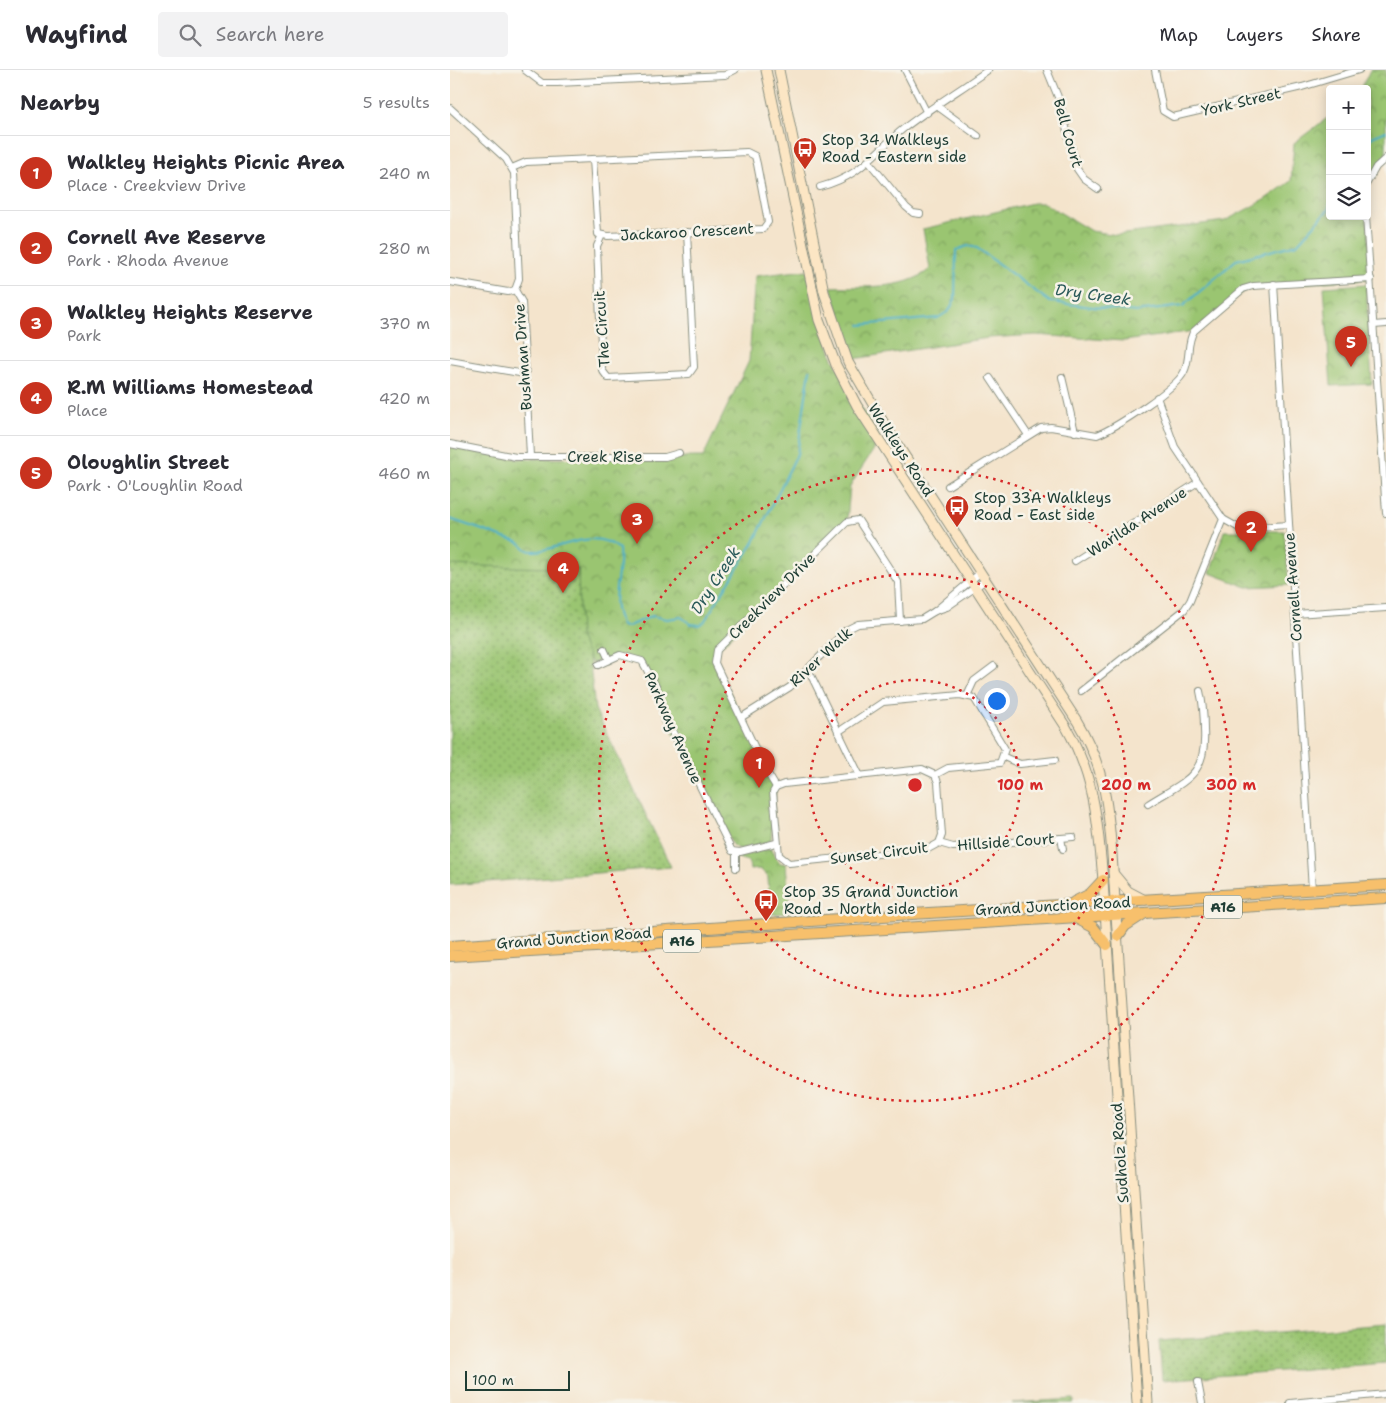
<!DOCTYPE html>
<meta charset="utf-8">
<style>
:root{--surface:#fff;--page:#f2f2f3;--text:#2b2b33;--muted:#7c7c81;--line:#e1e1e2;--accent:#c8321e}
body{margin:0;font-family:"Shantell Sans",sans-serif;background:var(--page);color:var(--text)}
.controls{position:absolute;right:15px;top:15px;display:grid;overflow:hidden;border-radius:5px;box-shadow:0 2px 12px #0003}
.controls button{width:45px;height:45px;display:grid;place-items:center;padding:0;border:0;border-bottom:1px solid var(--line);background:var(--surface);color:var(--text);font:25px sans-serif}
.scale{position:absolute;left:15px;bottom:12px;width:105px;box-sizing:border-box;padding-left:5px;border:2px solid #1f3d34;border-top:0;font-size:14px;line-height:18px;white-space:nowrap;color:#1f3d34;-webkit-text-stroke:4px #f7f3e8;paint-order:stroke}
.you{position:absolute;left:546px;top:630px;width:18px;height:18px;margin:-12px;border:4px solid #fff;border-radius:50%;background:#1a73e8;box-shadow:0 0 0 8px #1a73e833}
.badge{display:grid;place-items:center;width:32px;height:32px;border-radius:50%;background:var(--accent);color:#fff;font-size:16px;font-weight:700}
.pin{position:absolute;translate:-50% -41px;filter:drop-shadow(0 1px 2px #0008)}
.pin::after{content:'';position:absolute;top:26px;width:18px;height:15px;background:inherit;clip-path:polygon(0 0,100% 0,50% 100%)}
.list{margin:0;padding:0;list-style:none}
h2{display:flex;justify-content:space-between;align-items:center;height:65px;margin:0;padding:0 20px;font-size:21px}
h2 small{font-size:16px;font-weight:400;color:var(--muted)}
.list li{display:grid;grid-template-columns:32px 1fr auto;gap:15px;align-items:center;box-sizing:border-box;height:75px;padding:0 20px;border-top:1px solid var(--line)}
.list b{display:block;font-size:19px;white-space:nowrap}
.list p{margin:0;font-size:16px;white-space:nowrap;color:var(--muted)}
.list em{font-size:16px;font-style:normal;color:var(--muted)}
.icon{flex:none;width:28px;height:28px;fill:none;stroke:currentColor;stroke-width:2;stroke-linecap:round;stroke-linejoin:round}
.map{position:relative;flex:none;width:936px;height:1333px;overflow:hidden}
header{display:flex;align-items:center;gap:30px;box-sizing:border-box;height:70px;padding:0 25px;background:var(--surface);border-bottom:1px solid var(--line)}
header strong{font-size:24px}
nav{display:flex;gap:28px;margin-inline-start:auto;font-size:18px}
.search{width:350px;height:45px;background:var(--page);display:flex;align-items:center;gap:12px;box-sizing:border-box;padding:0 18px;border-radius:5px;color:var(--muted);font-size:19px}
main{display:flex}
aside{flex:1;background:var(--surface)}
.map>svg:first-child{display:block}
.grass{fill:url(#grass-dots);stroke:#5c8152}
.park{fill:url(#park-crowns);stroke:#5c8152}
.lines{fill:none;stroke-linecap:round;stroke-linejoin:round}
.stream{stroke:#4cb1cb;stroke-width:2}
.minor-casing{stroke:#8a9080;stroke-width:8}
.secondary-casing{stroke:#8a9080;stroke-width:11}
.trunk-casing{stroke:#8a9080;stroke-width:12}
.minor{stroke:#fff;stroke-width:6}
.secondary{stroke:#fce6c4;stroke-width:9}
.trunk{stroke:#f7c06c;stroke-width:10}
.ring{fill:none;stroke:#d62828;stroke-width:2.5;stroke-dasharray:2.5 5}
.labels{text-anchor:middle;stroke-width:5;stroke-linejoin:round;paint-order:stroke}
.shield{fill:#f7f3e8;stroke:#60746a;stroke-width:1}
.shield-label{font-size:14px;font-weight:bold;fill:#1f3d34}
.street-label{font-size:15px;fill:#1f3d34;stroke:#f7f3e8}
.poi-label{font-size:15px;fill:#1f3d34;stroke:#f7f3e8;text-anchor:start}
.water-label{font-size:16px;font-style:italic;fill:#2a5a5a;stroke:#f7f3e8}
.centre{fill:#d62828;stroke:#f7f3e8;stroke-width:2.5}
.ring-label{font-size:15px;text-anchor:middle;font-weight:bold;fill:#d62828;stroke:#f7f3e8;stroke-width:5;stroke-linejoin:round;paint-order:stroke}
</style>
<header>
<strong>Wayfind</strong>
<div class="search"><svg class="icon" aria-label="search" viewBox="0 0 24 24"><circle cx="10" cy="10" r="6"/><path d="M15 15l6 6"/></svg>Search here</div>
<nav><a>Map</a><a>Layers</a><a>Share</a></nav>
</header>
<main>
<aside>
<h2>Nearby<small>5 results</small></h2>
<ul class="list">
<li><span class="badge">1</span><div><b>Walkley Heights Picnic Area</b><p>Place · Creekview Drive</p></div><em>240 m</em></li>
<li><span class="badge">2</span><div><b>Cornell Ave Reserve</b><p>Park · Rhoda Avenue</p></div><em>280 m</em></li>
<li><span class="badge">3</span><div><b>Walkley Heights Reserve</b><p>Park</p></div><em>370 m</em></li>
<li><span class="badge">4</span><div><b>R.M Williams Homestead</b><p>Place</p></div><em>420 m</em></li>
<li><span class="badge">5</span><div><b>Oloughlin Street</b><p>Park · O'Loughlin Road</p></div><em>460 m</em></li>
</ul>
</aside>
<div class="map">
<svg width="936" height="1333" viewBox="0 0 936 1333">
<defs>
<pattern id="grass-dots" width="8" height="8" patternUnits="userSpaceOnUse" patternTransform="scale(1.25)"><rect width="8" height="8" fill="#9ac571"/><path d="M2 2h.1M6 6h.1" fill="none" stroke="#7da15e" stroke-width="1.8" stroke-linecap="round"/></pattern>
<pattern id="park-crowns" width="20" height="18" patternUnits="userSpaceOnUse" patternTransform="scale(1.25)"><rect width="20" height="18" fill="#9ac571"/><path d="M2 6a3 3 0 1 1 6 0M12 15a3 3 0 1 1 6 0" fill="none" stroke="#7da15e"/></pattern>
</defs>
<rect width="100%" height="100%" fill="#f7f3e8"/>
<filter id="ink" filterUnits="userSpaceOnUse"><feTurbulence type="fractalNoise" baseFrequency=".02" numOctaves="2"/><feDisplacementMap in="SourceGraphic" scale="10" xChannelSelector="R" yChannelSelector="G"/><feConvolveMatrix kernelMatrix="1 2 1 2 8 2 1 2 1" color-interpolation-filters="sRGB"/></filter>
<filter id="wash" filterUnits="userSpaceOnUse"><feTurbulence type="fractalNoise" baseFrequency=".0096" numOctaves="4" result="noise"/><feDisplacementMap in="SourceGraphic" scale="20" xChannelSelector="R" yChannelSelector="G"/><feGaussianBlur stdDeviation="1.12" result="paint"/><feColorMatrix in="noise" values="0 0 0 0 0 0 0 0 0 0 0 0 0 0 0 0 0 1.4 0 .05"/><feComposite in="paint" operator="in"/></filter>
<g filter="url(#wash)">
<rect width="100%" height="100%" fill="#f4e4cc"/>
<g class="grass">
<polygon points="0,490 129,499 145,639 221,797 0,815"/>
<polygon points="936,1254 936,1293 712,1310 709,1271"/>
</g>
<g class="park">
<polygon points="920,0 936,0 936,88 917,114 917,19 911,19"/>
<path d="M 880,46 L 880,146 L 917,146 L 917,141 L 921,209 L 799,217 L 744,261 L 674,271 L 586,265 L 538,268 L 403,289 L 381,217 C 413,216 454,221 480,199 L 473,159 L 583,133 L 594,133 L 641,161 L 667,165 L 775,151 L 814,130 L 841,111 L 844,73 Z"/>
<polygon points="357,200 383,289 430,370 400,416 397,452 267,580 265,593 326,717 321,769 319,772 290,779 283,776 213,642 208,620 192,591 170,585 142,593 130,569 128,499 0,495 0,377 67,389 253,387 299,291 305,206"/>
<polygon points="916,214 922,314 881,316 874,217"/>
<polygon points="774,461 834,461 839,515 797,517 760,503"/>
<path d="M 320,778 L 330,793 L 336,794 L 340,843 L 320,844 L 318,807 L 310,799 L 300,800 C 299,786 295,793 288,787 Z"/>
<polygon points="624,1329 624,1333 562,1333"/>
</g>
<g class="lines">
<g class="stream">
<polyline points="917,73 922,67 936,61"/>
<polyline points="410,255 488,248 499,241 505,229 506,180 518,176 527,178 600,232 686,242 733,236 786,190 847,174 878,140 880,134"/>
<path d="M 0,449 C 17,455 34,460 51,467 C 56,469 64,470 69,473 C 75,477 76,482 85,481 C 113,479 143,457 169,479 C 172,507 157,528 172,556 L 176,557 L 202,546 L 217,549 L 231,547 L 241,554 L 249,555 L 254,552 L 304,472 L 347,384 L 360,300"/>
</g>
</g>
</g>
<g filter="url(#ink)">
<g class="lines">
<g class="minor-casing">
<g id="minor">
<polyline points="75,0 92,13 107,13 275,5 285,0"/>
<polyline points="455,0 477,43"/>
<polyline points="597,0 608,27 627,99 634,109 648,119"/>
<polyline points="705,0 713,41 723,47 852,17 909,0"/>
<polyline points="487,36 528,66"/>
<polyline points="0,38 56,89 64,103 69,209 65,220 72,232 80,386"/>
<polyline points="419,92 456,137 463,143 470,144"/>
<polyline points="62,98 76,92 297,82 305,86 307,94 318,152 313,159 158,166 148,164 143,89"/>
<polyline points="917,113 926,97 936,88"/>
<path d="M 370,117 C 412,106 422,84 453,59 C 480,38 510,20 538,0"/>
<polyline points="916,146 936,443"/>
<polyline points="152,165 147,176 152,300 158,308 239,304 244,297 237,162"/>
<polyline points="0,212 58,222 65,220"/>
<polyline points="824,214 862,820"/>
<polyline points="924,255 936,254"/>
<polyline points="0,291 75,304"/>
<polyline points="612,307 625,362"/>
<polyline points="540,308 578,365"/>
<polyline points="0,374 66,387 215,387 229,383"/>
<path d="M 498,416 L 591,358 L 601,357 L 647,365 C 665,358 727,318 734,302 C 741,288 736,273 744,261 L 793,219 L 803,216 L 921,209"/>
<polyline points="773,449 789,458 839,455"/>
<polyline points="625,491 748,412"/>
<polyline points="485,541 531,502"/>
<polyline points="845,544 936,538"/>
<polyline points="154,579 159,590"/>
<polyline points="148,595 170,585 192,591 208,620 213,642 282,781 290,782 326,773"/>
<polyline points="358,599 410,706"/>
<polyline points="631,621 734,540 740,531 773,449 725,377 707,327"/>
<polyline points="517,626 524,611 544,596"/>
<polyline points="292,647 340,617 396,560 408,554 472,549 485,541 497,537 536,510"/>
<polyline points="388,662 433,632 510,625 524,628 555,679 550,693 498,698 485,705"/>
<polyline points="554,687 570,694 605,690"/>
<polygon points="472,699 485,705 488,712 492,765 489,773 478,779 339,793 329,785 323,722 326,717 334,714"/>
<polyline points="326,717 314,697 265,593 267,580 397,452 408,450 448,512 450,551"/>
<path d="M 698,734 C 734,711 757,707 754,660 C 754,646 753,634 750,621"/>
<polyline points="611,768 613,779"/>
<polyline points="489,773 503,777 623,767"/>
<polyline points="286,782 286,798"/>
<polyline points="748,1312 752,1333"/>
<polyline points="840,1333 936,1324"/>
</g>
</g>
<g class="secondary-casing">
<g id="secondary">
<path d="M 316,0 L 369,250 L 386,295 L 407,336 L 616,657 C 645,707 648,754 653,810 L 687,1333"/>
<path d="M 329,0 L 374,222 L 398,292 L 438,360 L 627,651 C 654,696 658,733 662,784 L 698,1333"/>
<polyline points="663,803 678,821 695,830"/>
</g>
</g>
<g class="trunk-casing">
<g id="trunk">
<polyline points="624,832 640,824 653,810"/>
<polyline points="624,847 643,857 657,875"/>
<polyline points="668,866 675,856 695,843"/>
<polyline points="0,876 462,844 936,815"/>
<polyline points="0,886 936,828"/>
</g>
</g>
<use href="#minor" class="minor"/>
<use href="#secondary" class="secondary"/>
<use href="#trunk" class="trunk"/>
</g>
</g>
<g class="ring">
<circle cx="465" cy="715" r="105"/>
<circle cx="465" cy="715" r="211"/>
<circle cx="465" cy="715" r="316"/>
</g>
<defs>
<g id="bus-pin" transform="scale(1.25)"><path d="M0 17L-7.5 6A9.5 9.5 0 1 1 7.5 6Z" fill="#c8321e" stroke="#f7f3e8"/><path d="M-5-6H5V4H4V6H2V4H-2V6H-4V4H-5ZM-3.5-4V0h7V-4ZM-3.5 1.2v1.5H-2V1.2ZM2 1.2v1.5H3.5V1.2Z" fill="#fff"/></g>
</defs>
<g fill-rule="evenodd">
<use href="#bus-pin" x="355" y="79"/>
<use href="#bus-pin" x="507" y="437"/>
<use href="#bus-pin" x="316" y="831"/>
</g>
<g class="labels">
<g class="shield">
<rect x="754" y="825.5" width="38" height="23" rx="4"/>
<rect x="213" y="859.5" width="38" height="23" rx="4"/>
</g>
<g class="shield-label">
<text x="773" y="842">A16</text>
<text x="232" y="876">A16</text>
</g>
<g class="street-label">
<text transform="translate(791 32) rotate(-13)" y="5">York Street</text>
<text transform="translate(618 63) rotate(74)" y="5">Bell Court</text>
<text transform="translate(237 162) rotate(-3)" y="5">Jackaroo Crescent</text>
<text transform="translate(152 259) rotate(-94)" y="5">The Circuit</text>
<text transform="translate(73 287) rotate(-94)" y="5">Bushman Drive</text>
<text transform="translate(451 380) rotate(57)" y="5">Walkleys Road</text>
<text x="155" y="392">Creek Rise</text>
<text transform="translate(687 452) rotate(-33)" y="5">Warilda Avenue</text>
<text transform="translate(843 517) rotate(-94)" y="5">Cornell Avenue</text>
<text transform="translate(322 526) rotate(-45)" y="5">Creekview Drive</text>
<text transform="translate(371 587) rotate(-43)" y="5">River Walk</text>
<text transform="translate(223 658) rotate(66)" y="5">Parkway Avenue</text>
<text transform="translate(556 772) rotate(-4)" y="5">Hillside Court</text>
<text transform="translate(429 783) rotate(-7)" y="5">Sunset Circuit</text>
<text transform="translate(603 836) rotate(-3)" y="5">Grand Junction Road</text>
<text transform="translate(124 868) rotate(-4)" y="5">Grand Junction Road</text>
<text transform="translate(670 1083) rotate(-94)" y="5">Sudholz Road</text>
</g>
<g class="poi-label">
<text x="372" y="75">Stop 34 Walkleys<tspan x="372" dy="17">Road - Eastern side</tspan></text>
<text x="524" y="433">Stop 33A Walkleys<tspan x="524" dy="17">Road - East side</tspan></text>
<text x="334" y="827">Stop 35 Grand Junction<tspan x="334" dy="17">Road - North side</tspan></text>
</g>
<g class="water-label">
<text transform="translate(643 224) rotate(8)" y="6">Dry Creek</text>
<text transform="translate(265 510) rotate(-57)" y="6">Dry Creek</text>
</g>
</g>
<circle cx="465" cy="715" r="8" class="centre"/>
<g class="ring-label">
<text x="570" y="720">100 m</text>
<text x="676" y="720">200 m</text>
<text x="781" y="720">300 m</text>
</g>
</svg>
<div class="controls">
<button>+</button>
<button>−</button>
<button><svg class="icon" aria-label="layers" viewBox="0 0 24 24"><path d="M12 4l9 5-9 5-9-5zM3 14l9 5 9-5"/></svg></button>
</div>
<div class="scale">100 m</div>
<div class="you"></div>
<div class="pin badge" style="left:309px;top:718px">1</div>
<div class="pin badge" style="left:801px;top:482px">2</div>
<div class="pin badge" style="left:187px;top:474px">3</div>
<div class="pin badge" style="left:113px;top:523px">4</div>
<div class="pin badge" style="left:901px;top:297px">5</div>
</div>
</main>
